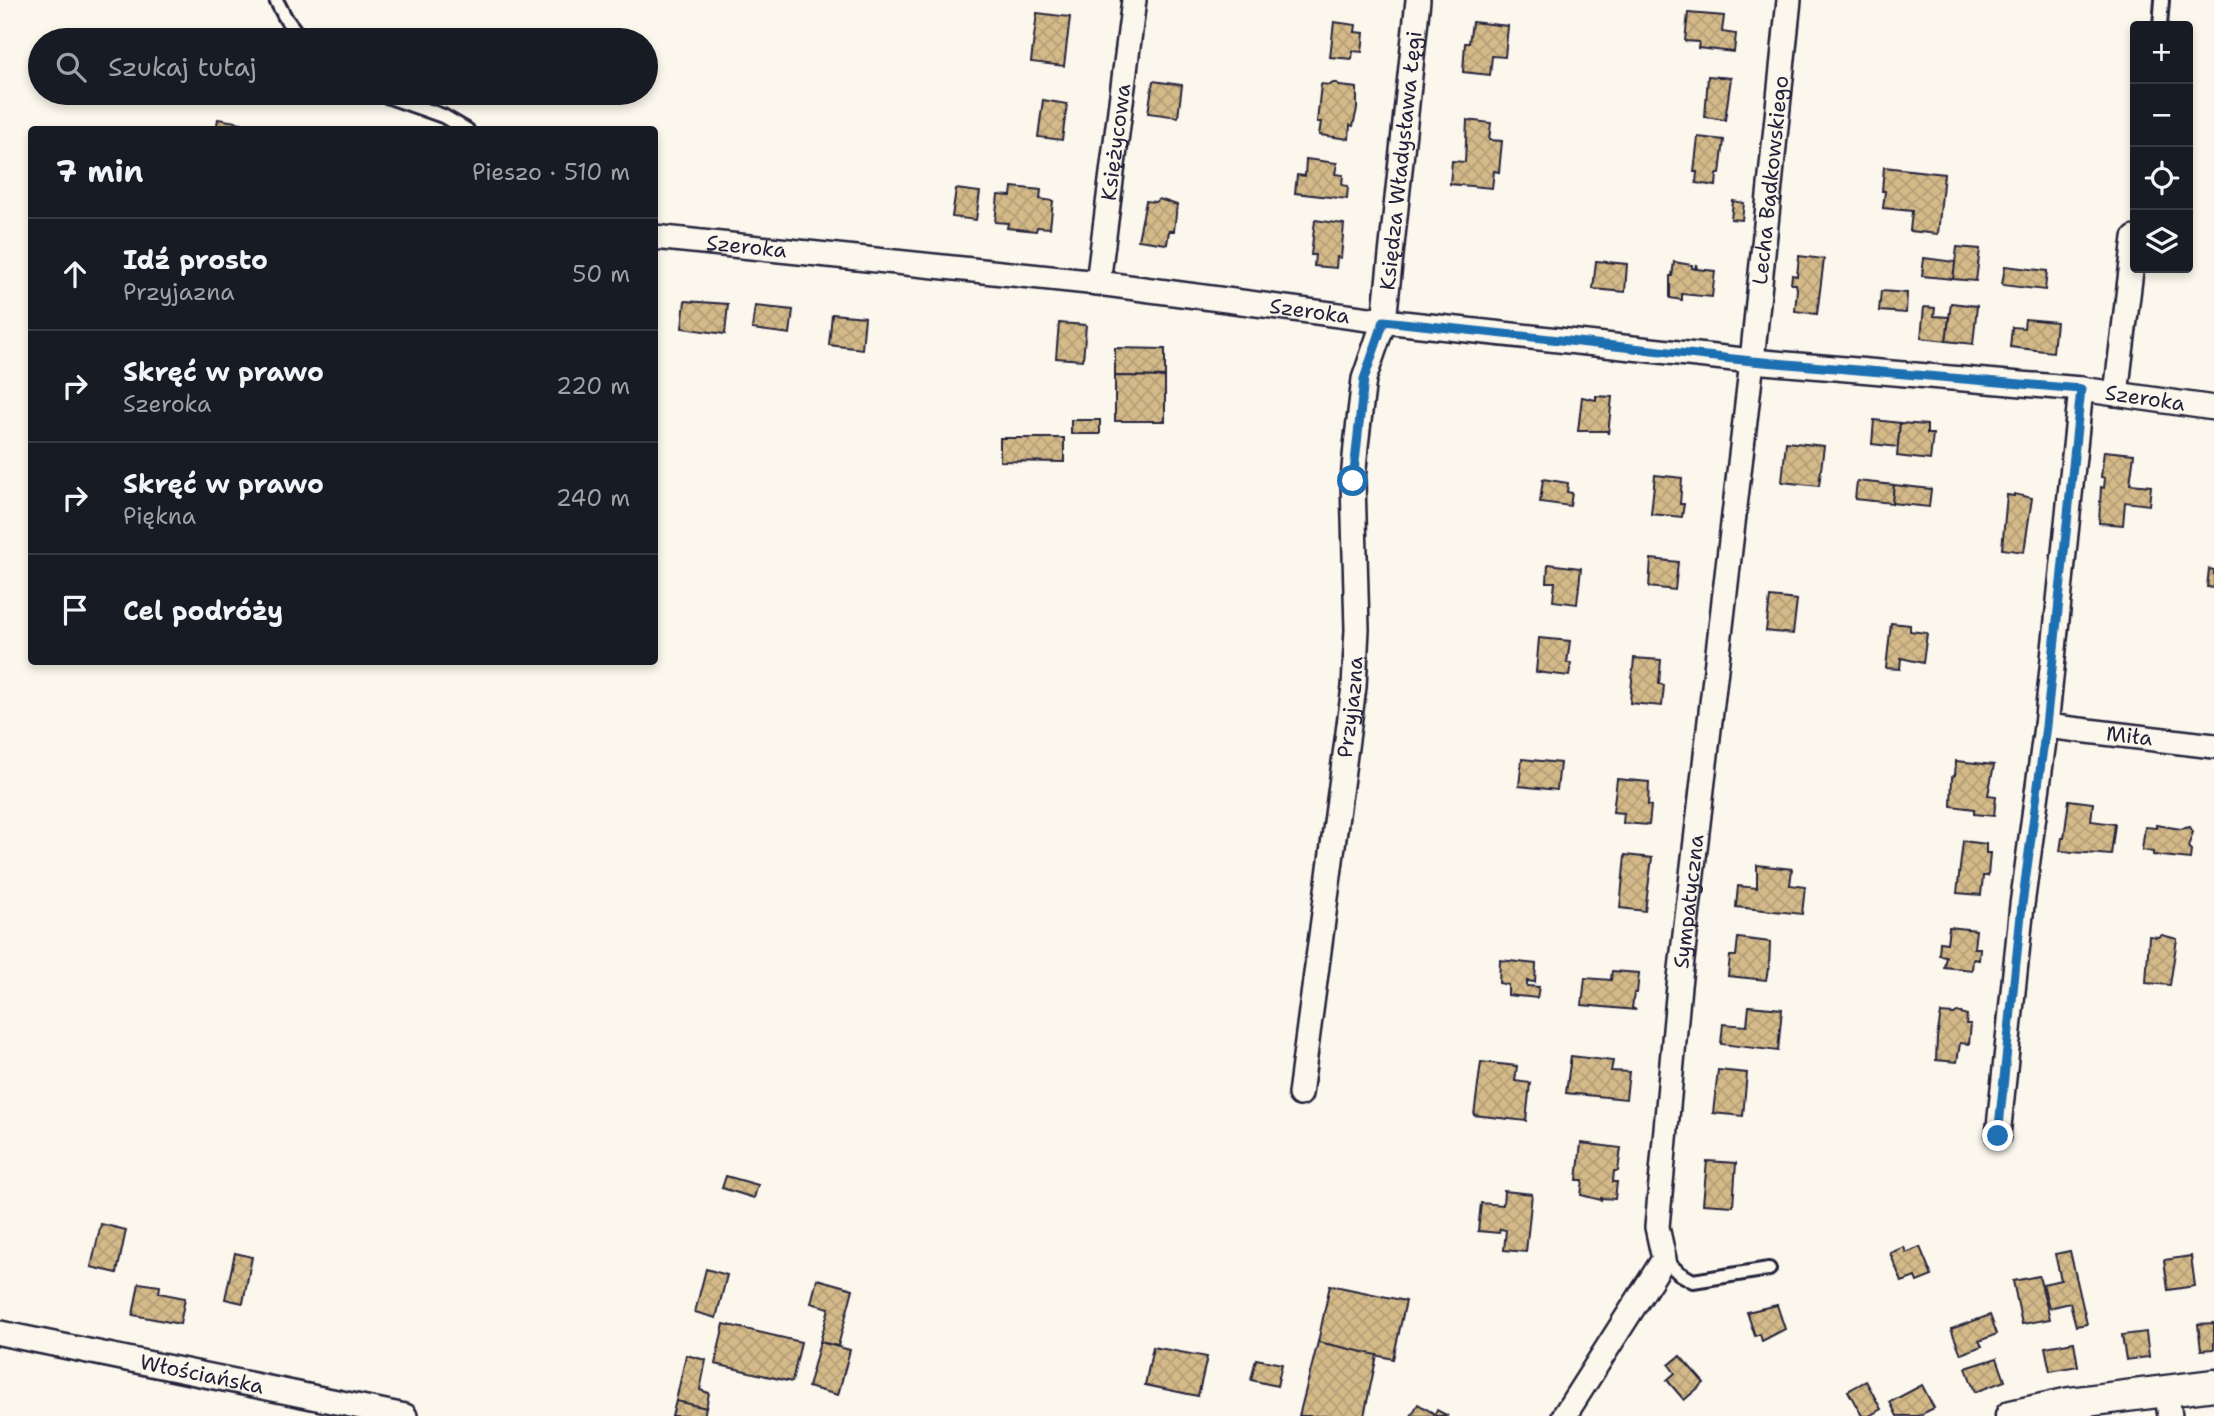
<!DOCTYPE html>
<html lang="pl">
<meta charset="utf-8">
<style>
:root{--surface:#171b24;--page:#242831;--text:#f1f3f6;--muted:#9ea1a6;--line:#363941}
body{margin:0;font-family:"Shantell Sans",sans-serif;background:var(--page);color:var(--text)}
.controls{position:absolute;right:21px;top:21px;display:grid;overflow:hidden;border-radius:7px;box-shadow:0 4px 10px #0003}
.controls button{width:63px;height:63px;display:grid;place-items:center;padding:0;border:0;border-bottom:2px solid var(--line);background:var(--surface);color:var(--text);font:35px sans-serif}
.stop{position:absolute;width:21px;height:21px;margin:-16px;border:5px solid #1f6fb2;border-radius:50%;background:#fff}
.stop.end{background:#1f6fb2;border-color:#fff;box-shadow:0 2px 7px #0008}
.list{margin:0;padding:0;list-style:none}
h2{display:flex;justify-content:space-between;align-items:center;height:91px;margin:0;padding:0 28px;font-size:30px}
h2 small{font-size:23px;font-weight:400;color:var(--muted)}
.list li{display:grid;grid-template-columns:46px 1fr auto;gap:21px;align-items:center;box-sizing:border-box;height:112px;padding:0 28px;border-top:2px solid var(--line)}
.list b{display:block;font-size:26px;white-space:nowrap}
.list p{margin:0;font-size:23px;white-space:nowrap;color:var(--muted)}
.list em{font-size:23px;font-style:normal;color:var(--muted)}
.icon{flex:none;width:38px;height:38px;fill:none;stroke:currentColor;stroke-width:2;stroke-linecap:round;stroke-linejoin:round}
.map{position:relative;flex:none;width:2214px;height:1416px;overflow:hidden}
.search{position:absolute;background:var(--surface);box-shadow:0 4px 10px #0003;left:28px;top:28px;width:630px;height:77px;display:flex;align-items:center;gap:18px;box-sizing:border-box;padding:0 24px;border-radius:38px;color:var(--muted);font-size:26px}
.panel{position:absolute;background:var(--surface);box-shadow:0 4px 10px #0003;left:28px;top:126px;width:630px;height:539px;border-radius:7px}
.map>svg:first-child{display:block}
.building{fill:url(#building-cross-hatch);stroke:#22223b;stroke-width:2}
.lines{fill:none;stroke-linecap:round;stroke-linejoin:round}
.service-casing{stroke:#22223b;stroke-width:18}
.minor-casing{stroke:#22223b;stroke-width:28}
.tertiary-casing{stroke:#22223b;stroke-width:35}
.service{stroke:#fbf7ec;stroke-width:12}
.minor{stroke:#fbf7ec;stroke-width:23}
.tertiary{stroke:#fbf7ec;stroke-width:30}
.route{stroke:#1f6fb2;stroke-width:9}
.labels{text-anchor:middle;stroke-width:7;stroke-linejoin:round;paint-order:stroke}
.street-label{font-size:21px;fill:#22223b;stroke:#fbf7ec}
</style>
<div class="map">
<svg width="2214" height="1416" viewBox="0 0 2214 1416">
<defs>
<pattern id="building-cross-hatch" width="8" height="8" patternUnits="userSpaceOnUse" patternTransform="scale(1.75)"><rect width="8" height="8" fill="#d4b989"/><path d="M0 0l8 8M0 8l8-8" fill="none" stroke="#b69f77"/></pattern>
</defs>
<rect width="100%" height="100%" fill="#fbf7ec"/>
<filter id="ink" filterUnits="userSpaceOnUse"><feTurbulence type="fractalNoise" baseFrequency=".0143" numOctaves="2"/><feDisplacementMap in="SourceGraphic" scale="14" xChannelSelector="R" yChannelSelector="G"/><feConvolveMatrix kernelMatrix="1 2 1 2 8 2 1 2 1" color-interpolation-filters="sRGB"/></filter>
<g filter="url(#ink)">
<g class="building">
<polygon points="1037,13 1070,17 1064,66 1031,62"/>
<polygon points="1688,13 1724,16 1722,32 1736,34 1734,52 1698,48 1699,42 1685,41"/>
<polygon points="1334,22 1356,25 1355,32 1364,33 1362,52 1353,51 1352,59 1330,57"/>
<polygon points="1472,22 1508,26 1505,57 1492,56 1490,75 1463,72 1465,43 1469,43"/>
<polygon points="1708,76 1731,78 1725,120 1705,117"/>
<polygon points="1153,81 1182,85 1178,117 1148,113"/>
<polygon points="1333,83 1337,83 1340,86 1357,88 1357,109 1353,126 1350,125 1349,139 1319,135 1321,122 1317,122 1321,84 1330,85"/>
<polygon points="1043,100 1067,104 1062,140 1038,137"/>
<polygon points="218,119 242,123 241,130 216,130"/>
<polygon points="1467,120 1491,123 1489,140 1502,141 1499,172 1494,171 1492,188 1450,184 1452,161 1465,162"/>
<polygon points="1698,137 1724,140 1720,174 1717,174 1716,186 1696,183 1697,172 1694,172"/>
<polygon points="1306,159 1337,163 1335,174 1343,175 1342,185 1348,186 1347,199 1295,193 1297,175 1305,176"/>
<polygon points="1884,167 1944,174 1938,234 1910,231 1912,211 1883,208 1885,191 1882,191"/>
<polygon points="1012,187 1041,190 1040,199 1053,201 1050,228 1037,227 1036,231 1007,228 1008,223 995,222 998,195 1011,196"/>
<polygon points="956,189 980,192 976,220 952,217"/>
<polygon points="1159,199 1177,205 1174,231 1169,231 1167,244 1138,240 1146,201 1155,202"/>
<polygon points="1733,201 1744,203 1742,220 1731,219"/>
<polygon points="1315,220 1344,224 1341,258 1337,257 1336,268 1314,266 1315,255 1311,255"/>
<polygon points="1957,247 1980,249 1976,281 1953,279"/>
<polygon points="1799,256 1824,259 1817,314 1795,311 1797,289 1796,284 1791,284 1792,275 1797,276"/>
<polygon points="1924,258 1955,262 1953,279 1922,276"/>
<polygon points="1596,261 1627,264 1625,292 1593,289"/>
<polygon points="1674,262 1692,265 1692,268 1695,269 1696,264 1697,269 1715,271 1712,297 1682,294 1682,300 1670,298 1670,276 1672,276"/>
<polygon points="2005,266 2047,271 2045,290 2002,285"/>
<polygon points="1881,291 1907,293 1906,313 1879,311"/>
<polygon points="685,301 728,304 725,334 682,328"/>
<polygon points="1951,303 1977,306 1973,344 1946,341"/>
<polygon points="755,306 793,310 790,334 752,329"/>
<polygon points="1924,307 1935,308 1934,316 1949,317 1946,341 1921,338"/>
<polygon points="832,314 865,317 862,349 829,345"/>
<polygon points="2025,319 2056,322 2053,352 2010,347 2012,327 2024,328"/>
<polygon points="1059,323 1086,325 1083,360 1056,358"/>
<polygon points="1115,348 1165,349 1165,377 1115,376"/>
<polygon points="1115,376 1165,377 1165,421 1115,421"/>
<polygon points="1596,396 1612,397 1608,434 1607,431 1578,431 1582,397 1596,400"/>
<rect x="1071" y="420" width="29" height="14"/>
<polygon points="1874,420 1900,423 1898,447 1872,444"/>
<polygon points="1900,423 1927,425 1927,434 1933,434 1930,460 1897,456"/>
<polygon points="1000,438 1064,438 1064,462 1000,461"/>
<polygon points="1786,442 1824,446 1819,486 1782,482"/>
<polygon points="2104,451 2134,454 2130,484 2151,486 2149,505 2125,502 2123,525 2099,523 2101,487 2104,488 2105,478 2101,477"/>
<polygon points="1655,475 1682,478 1680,504 1684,504 1682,517 1651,514"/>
<polygon points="1543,479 1568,483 1567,492 1572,493 1570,506 1540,502"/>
<polygon points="1857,481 1894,485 1892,503 1855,499"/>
<polygon points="1894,485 1931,489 1929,507 1892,503"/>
<polygon points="2014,494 2032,498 2024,552 2002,549 2007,495 2014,496"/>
<polygon points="1651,559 1678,562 1675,590 1649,587"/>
<polygon points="1548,564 1581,568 1577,604 1553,601 1555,582 1547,582"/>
<polygon points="2209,569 2214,570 2214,588 2207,587"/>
<polygon points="1770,597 1797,600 1793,634 1766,631"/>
<polygon points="1891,623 1910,625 1910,631 1927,633 1923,663 1901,658 1900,669 1886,668"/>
<polygon points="1539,638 1570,641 1567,663 1571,663 1569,676 1536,672"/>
<polygon points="1634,658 1661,660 1659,684 1664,685 1662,706 1630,703"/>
<polygon points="1522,759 1560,763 1557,790 1519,786"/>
<polygon points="1956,761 1994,765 1988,795 1996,796 1994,816 1974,814 1974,809 1951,806 1952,777 1955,775"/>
<polygon points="1617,779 1649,782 1648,805 1651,806 1649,825 1623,823 1624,813 1613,812"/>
<polygon points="2069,800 2093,803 2091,821 2115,824 2111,855 2060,851 2062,838 2064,838"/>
<polygon points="2156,825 2181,829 2190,827 2193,832 2188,847 2191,850 2190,859 2153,855 2153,852 2142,850 2145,827 2156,828"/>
<polygon points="1963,841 1986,844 1986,853 1990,853 1988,876 1983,876 1981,895 1957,893"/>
<polygon points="1625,855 1652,858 1645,911 1620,908"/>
<polygon points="1757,865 1792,869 1790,885 1805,887 1802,914 1736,907 1738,886 1757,888"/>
<polygon points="1949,927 1976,930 1974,948 1980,948 1979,960 1973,959 1972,970 1944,967 1946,956 1939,955 1940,942 1947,943"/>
<polygon points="2162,935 2177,939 2170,985 2146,983 2149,936 2159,937"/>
<polygon points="1738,938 1770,942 1769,969 1768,969 1766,980 1728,976 1730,956 1736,956"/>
<polygon points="1500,960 1536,964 1535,982 1527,981 1527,986 1539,987 1537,998 1508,995 1508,985 1499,983"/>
<polygon points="1612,971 1639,973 1637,993 1634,993 1632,1008 1636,1010 1582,1005 1585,978 1611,980"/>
<polygon points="1749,1006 1782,1009 1778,1051 1721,1044 1723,1024 1747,1026"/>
<polygon points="1957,1012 1967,1015 1966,1024 1971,1024 1969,1044 1960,1043 1957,1062 1936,1060 1937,1038 1941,1013 1954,1014"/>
<polygon points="1571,1056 1613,1061 1611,1071 1629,1072 1626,1099 1566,1093"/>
<polygon points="1481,1062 1517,1066 1515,1081 1530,1083 1526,1121 1474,1115"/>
<polygon points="1718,1070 1747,1073 1743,1116 1713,1113"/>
<polygon points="1581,1143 1621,1148 1618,1171 1614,1171 1613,1182 1617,1182 1615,1199 1601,1198 1601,1200 1581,1195 1583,1180 1577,1180"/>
<polygon points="1707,1161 1736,1163 1733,1206 1703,1204"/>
<polygon points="726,1176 758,1185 754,1198 722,1188"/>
<polygon points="1504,1191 1532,1194 1526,1252 1504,1250 1506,1230 1500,1229 1499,1233 1478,1231 1481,1203 1503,1205"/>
<polygon points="101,1224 126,1230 117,1273 91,1267"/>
<polygon points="1904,1247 1906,1253 1920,1247 1932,1276 1917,1282 1915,1277 1902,1282 1890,1253"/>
<polygon points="2070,1251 2087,1324 2076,1326 2070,1303 2049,1308 2043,1284 2061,1280 2055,1254"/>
<polygon points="235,1253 252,1257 243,1303 225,1299"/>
<polygon points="2191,1256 2195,1286 2168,1290 2164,1260"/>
<polygon points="706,1269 727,1275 716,1318 695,1312"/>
<polygon points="2039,1276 2050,1319 2022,1324 2013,1281"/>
<polygon points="817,1279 853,1289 838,1346 820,1342 829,1308 811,1303"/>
<polygon points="139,1283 160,1286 159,1293 185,1298 180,1324 133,1315"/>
<polygon points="1330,1285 1406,1301 1393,1359 1318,1342"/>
<polygon points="1777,1305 1785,1329 1762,1341 1760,1334 1755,1336 1747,1312"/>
<polygon points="1990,1315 1997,1334 1979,1341 1982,1346 1961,1354 1951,1329"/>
<polygon points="2214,1323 2214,1349 2201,1350 2198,1324"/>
<polygon points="724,1324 801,1342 792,1382 715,1364"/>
<polygon points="2146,1332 2149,1357 2126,1360 2122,1335"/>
<polygon points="820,1342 850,1350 838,1395 808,1387"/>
<polygon points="1318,1342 1377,1355 1364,1416 1299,1416"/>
<polygon points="2074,1342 2078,1366 2050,1371 2045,1347"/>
<polygon points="1153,1347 1207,1357 1198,1396 1145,1385"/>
<polygon points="686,1355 706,1360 700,1390 709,1393 706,1408 676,1401"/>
<polygon points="1680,1356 1704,1383 1684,1400 1667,1380 1675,1373 1669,1365"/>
<polygon points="1997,1358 2005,1381 1975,1392 1966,1368"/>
<polygon points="1256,1359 1282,1364 1277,1386 1251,1380"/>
<polygon points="1866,1381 1881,1409 1869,1416 1862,1416 1848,1391"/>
<polygon points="1922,1385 1934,1408 1918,1416 1897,1416 1890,1402"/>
<polygon points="676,1401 706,1408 704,1416 672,1416"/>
<polygon points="1418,1404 1435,1414 1437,1410 1448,1416 1411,1416"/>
</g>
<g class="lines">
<g class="service-casing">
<g id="service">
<polyline points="276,0 286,19 302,40"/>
<polyline points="2160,26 2162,0"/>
<polyline points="378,93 443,116 467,130"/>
<polyline points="1664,1259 1679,1273 1693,1281 1769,1269"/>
</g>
</g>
<g class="minor-casing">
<g id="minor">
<path id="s1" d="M 654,237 L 1098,283 L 1384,321 L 1752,361 L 2081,389 L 2214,408"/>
<path id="s2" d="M 1098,283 L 1134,0"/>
<polyline points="2116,394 2135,238"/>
<path id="s3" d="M 2046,726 L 2214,746"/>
<path id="s4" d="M 1300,1094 L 1354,687 L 1357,629 L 1353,481 L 1356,446 L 1364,379 L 1384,321 L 1418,0"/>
<polyline points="1998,1136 2022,905 2046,726 2081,389"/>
<path id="s5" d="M 0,1333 L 405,1416"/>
<polyline points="2166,1390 2170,1416"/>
<path id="s6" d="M 1564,1416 L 1664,1259 L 1657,1227 L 1679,986 L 1752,361 L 1789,0"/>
</g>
</g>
<g class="tertiary-casing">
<polyline id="tertiary" points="2011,1416 2070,1403 2214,1385"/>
</g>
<use href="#service" class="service"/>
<use href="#minor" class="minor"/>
<use href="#tertiary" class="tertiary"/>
</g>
</g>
<g class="lines" filter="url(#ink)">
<polyline class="route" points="1353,481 1364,379 1384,321 1752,361 2081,389 2046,726 2022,905 1998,1136"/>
</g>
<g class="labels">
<g class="street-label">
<text dy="7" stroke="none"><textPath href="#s2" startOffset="142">Księżycowa</textPath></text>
<text dy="7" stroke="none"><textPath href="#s4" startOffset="942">Księdza Władysława Łęgi</textPath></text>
<text dy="7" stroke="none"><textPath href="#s6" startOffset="1272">Lecha Bądkowskiego</textPath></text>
<text dy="7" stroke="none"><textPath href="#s1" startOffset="93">Szeroka</textPath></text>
<text dy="7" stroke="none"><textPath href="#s1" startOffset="660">Szeroka</textPath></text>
<text dy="7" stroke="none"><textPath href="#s1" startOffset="1500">Szeroka</textPath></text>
<text dy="7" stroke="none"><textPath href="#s4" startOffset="390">Przyjazna</textPath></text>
<text dy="7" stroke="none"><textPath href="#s3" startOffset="84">Miła</textPath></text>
<text dy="7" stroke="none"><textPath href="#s6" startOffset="546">Sympatyczna</textPath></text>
<text dy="7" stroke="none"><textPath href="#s5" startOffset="206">Włościańska</textPath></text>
</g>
</g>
</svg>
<div class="controls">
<button>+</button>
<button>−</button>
<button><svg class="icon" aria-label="locate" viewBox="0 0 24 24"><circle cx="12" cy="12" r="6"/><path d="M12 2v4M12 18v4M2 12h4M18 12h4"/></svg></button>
<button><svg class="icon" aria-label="layers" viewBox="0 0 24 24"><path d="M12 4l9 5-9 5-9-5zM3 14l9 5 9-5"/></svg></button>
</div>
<div class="stop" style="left:1353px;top:481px"></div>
<div class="stop end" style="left:1998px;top:1136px"></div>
<div class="search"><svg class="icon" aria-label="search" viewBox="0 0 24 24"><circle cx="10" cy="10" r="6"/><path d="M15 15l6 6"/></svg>Szukaj tutaj</div>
<section class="panel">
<h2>7 min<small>Pieszo · 510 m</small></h2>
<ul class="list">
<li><svg class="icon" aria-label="ahead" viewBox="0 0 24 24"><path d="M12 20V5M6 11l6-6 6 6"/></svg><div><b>Idź prosto</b><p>Przyjazna</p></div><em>50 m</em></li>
<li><svg class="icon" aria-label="right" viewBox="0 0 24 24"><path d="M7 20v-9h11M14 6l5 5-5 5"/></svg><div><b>Skręć w prawo</b><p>Szeroka</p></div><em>220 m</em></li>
<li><svg class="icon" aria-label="right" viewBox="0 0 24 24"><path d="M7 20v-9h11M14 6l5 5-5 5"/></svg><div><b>Skręć w prawo</b><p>Piękna</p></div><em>240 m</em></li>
<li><svg class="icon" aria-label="arrive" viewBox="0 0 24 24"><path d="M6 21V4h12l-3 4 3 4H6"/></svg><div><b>Cel podróży</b></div></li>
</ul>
</section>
</div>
